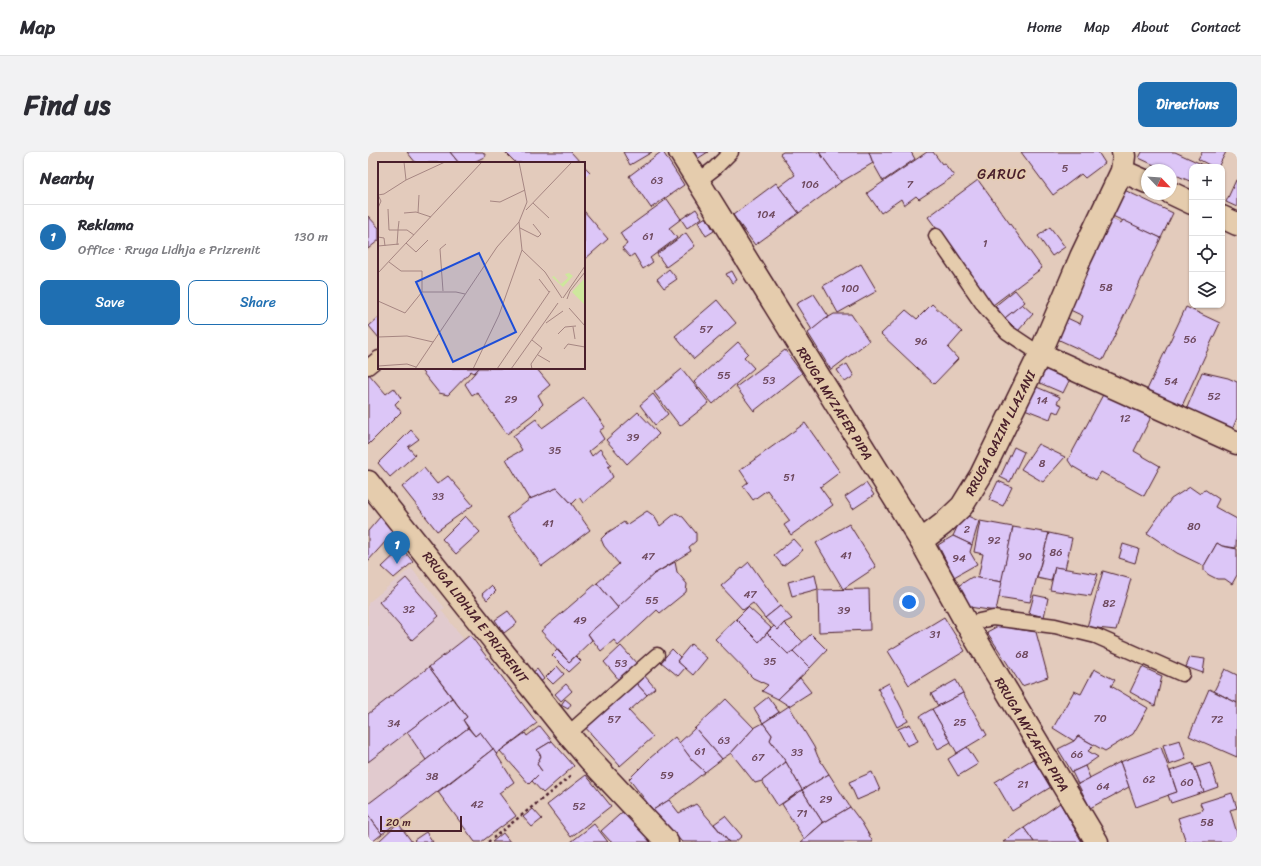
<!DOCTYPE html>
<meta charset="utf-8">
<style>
:root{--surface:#fff;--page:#f2f2f3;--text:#2b2b33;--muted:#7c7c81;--line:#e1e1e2;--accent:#1f6fb2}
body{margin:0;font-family:Sriracha,sans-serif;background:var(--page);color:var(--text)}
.controls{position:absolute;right:12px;top:12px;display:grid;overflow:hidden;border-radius:8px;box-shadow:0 1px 3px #0004}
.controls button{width:36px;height:36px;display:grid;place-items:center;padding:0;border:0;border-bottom:1px solid var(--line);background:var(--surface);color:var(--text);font:20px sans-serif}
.compass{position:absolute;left:773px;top:12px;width:36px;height:36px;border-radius:50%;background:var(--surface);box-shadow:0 1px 3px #0004;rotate:115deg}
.scale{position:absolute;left:12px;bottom:10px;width:82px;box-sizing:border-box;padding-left:4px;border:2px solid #4a1f2b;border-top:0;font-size:11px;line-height:14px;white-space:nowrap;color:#4a1f2b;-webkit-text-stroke:3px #e5ccad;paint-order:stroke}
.you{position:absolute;left:541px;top:450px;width:14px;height:14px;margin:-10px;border:3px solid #fff;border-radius:50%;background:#1a73e8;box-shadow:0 0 0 6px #1a73e833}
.badge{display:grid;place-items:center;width:26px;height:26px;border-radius:50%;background:var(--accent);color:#fff;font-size:13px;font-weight:700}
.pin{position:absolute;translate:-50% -33px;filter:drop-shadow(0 1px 2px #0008)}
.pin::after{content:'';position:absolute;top:21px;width:14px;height:12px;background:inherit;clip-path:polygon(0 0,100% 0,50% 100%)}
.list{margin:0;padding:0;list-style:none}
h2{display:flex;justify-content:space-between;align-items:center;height:52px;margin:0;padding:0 16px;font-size:17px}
h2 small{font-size:13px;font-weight:400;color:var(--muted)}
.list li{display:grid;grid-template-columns:26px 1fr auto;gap:12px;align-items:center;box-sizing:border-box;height:64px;padding:0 16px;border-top:1px solid var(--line)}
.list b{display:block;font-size:15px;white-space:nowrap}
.list p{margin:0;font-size:13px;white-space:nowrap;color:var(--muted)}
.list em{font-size:13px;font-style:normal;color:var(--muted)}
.actions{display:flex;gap:8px;padding:12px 16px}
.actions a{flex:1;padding:9px 0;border:1px solid var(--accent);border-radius:8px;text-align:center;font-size:14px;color:var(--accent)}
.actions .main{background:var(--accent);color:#fff}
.icon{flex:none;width:22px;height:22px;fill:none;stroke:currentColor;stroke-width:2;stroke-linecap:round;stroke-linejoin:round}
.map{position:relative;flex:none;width:869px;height:690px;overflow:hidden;border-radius:8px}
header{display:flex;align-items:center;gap:24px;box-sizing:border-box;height:56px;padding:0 20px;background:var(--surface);border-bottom:1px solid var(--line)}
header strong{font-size:19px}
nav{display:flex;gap:22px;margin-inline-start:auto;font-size:14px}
.intro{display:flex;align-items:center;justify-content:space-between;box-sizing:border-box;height:96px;padding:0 24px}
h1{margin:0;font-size:28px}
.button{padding:10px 18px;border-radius:8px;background:var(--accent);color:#fff;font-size:14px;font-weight:700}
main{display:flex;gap:24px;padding:0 24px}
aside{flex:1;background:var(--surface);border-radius:8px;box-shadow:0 1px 3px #0004}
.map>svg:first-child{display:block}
.built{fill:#e1cace}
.building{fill:#dcc6f7;stroke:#4a1f2b}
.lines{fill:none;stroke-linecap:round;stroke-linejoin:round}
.lane-casing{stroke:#4a1f2b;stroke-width:17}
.street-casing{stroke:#4a1f2b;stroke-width:25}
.path{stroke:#4a1f2b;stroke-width:2.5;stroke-dasharray:3 3;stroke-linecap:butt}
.lane{stroke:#e5ccad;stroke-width:14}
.street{stroke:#e5ccad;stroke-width:22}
.labels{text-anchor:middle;stroke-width:3;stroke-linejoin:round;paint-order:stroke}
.number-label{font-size:11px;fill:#6e495e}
.street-label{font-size:13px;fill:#4a1f2b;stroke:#e5ccad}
.neighbourhood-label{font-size:14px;letter-spacing:1px;fill:#4a1f2b;stroke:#e5ccad}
.inset-road{fill:none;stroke:#a68682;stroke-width:1}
.view{fill:#1d4ed8;fill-opacity:0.15;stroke:#1d4ed8;stroke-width:2}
.inset-edge{fill:none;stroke:#4a1f2b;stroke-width:2}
</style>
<header>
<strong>Map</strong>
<nav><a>Home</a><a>Map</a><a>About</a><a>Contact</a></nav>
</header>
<div class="intro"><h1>Find us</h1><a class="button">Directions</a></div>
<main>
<aside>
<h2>Nearby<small></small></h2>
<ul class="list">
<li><span class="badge">1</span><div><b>Reklama</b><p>Office · Rruga Lidhja e Prizrenit</p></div><em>130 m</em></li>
</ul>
<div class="actions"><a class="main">Save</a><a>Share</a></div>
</aside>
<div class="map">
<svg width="869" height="690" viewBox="0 0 869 690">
<rect width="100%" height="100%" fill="#e3cbbc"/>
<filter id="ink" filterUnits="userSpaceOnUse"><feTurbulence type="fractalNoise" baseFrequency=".025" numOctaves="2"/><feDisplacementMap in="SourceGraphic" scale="8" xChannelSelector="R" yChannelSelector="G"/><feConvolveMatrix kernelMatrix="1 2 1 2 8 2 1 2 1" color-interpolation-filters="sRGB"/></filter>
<g filter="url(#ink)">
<polygon class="built" points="43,416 77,456 73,458 96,488 102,483 169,571 128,602 125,598 4,690 0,690 0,451"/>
<g class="building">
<polygon points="39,0 82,0 91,11 48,11"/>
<polygon points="82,0 115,0 118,4 104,11 91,11"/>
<polygon points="137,0 203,0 213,11 148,11"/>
<polygon points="255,0 284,0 262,13"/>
<polygon points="293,0 295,0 316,33 283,56 261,24"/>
<polygon points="324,0 340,0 329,7"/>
<polygon points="415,0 451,0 473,30 431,61 411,35 427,23 412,2"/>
<polygon points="451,0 501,0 505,11 473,30"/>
<polygon points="501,0 543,0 547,7 515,29 505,11"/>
<polygon points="559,0 565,0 574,12 576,11 586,24 551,47 548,44 536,53 533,47 513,61 499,41"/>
<polygon points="653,0 730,0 737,11 717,26 713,22 685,43"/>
<polygon points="774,0 807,0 840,15 824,15 824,30 803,21 803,18 797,18 771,6"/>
<polygon points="834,0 858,0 850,15 845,15 830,7"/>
<polygon points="216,14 222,20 216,26"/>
<polygon points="610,28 674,116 625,153 560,65"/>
<polygon points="868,28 869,28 869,55 858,50"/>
<polygon points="408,31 431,61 387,93 365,63"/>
<polygon points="752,36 805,61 793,86 740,62"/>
<polygon points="299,47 313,67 301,76 309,86 282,106 285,110 275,117 266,102 262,105 254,96 259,92 252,81"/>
<polygon points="328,57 334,66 319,76 313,67"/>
<polygon points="216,59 240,87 216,108"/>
<polygon points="0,64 11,76 11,88 0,97"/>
<polygon points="338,65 346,79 338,84 330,70"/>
<polygon points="741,65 753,71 755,68 793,86 735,208 687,186 697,165 712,172 715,164 698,156"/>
<polygon points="682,75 697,95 684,104 670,84"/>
<polygon points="318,81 327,94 298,115 289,102"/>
<polygon points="493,112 509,139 470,161 455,134"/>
<polygon points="301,117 309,127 296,136 289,127"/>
<polygon points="364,119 369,128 364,131 358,122"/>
<polygon points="647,138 657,150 637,166 627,154"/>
<polygon points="446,142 461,165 444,178 428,152"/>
<polygon points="349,148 368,171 326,207 307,184"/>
<polygon points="564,152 594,180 580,196 590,207 566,232 513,182 538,158 549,167"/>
<polygon points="654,152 665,162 650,179 637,166"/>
<polygon points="818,155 852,171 813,256 778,240"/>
<polygon points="466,162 483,162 501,189 463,218 440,181 456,168"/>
<polygon points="11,165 11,186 1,174"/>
<polygon points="370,190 380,201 376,205 386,216 345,252 326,230"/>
<polygon points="417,198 434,221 386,259 368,235"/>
<polygon points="479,212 486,224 477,230 469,218"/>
<polygon points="673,214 702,227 695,241 667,229"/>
<polygon points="51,216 111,216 106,221 103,219 80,243 71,241"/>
<polygon points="111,216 168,216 182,233 170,243 175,252 164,263 139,282 109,240 104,243 97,232"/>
<polygon points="314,217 341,251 312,274 286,240"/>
<polygon points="834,220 860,226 869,230 869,266 864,278 818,258"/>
<polygon points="0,221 18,242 26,236 33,246 27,252 33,260 0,293"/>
<polygon points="664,233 692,245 689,251 694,253 690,261 685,259 682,267 654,256"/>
<polygon points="738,237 786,259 766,299 792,314 776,344 733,320 728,328 704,314 700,308"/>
<polygon points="285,242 300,262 287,273 272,253"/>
<polygon points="216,246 237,275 231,279 236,287 221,299 224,304 232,297 243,313 240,315 245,325 215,351 211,345 204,352 189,336 162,347 138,307 154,298 145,284 168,267 174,276"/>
<polygon points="270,260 291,282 259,312 238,288"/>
<polygon points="437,271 472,320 452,335 465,353 423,383 416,373 422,369 399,338 385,348 375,334 380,330 372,318"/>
<polygon points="43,278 51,287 40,295 47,303 22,325 10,311"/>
<polygon points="670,292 697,305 675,330 653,317"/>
<polygon points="646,295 656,300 642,330 632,325"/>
<polygon points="56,316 69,332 80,324 105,353 69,379 34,335"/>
<polygon points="630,329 644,335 635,354 621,348"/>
<polygon points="498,331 506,343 485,357 477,345"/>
<polygon points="822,335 832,342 836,337 851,347 847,355 869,367 868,396 854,394 849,391 836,414 809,401 779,381 803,347"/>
<polygon points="189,336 204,352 222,378 174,414 139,365 162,347"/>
<polygon points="279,359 286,364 292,374 308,361 315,365 328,381 328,389 321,395 323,399 286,422 250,456 229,431 251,412 236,394 233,387 239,381 256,370 258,373"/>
<polygon points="595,362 611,369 604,393 585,384"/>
<polygon points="97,364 112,380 88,402 74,387"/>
<polygon points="12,365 14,367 17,365 27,379 0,409 0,379"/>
<polygon points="612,369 645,375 634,430 610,426 615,402 606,400"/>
<polygon points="481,372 508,415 475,437 448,391"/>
<polygon points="645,375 681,381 662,450 630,445"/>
<polygon points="681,381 704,386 697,417 687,415 683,429 669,426"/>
<polygon points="585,384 604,393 602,400 609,412 586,425 570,393"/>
<polygon points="425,387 435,398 415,414 406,403"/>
<polygon points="849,391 854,394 869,397 869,423 864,432 857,427 849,427 841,423 836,419 836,414"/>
<polygon points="755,392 771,397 767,411 751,406"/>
<polygon points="34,396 45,410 26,426 14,415"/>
<polygon points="307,410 309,420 319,432 318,440 292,461 289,458 250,494 246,488 233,499 220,482 286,422"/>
<polygon points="381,410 412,454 397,466 385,451 375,458 353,434"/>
<polygon points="687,415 730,422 723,444 682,438"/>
<polygon points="735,419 763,427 748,478 719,475"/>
<polygon points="447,423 450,437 424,444 420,430"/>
<polygon points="604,425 634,430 628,459 601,455 590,434"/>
<polygon points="38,426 71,464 44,488 11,450"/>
<polygon points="229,431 250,456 220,482 224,488 201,510 173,479"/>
<polygon points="123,434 128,439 119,448 114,442"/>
<polygon points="501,437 502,478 451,480 450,438"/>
<polygon points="666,443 680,446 676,465 661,461"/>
<polygon points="412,454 424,467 416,471 410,478 397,466"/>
<polygon points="380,455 403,476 391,490 368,467"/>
<polygon points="140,459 149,471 136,481 127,468"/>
<polygon points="576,465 597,499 541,533 520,499"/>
<polygon points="368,467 391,490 399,481 420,502 425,499 442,516 410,547 394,539 400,533 385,526 347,487"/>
<polygon points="416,471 435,490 425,499 420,502 399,481 406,474 410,478"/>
<polygon points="630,474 668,480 680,525 654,534 619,480"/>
<polygon points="443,482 459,498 442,516 425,499"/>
<polygon points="102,483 169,571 128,602 112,580 107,584 95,568 99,565 61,515"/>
<polygon points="323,492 339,506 325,523 309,509"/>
<polygon points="253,494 270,513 252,529 236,510"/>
<polygon points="304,497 312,505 309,509 317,516 310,524 293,510"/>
<polygon points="189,498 201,510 208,504 213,509 201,520 184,503"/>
<polygon points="822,505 837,507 835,521 818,515"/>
<polygon points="189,514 196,522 185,532 178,525"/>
<polygon points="61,515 84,546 0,610 0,562"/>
<polygon points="774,515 794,524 787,554 762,540"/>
<polygon points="169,517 176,527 171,531 164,521"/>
<polygon points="726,517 747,528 743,534 780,556 765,582 737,599 710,584 706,589 685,576 706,539 713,542"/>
<polygon points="857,517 869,523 869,551 846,539"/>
<polygon points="276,523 287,536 279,543 267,530"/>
<polygon points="432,526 443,540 421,554 410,547"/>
<polygon points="588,528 595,541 570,554 563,542"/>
<polygon points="267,530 279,543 261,559 285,585 252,614 216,574"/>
<polygon points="521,531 540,569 529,575 510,537"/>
<polygon points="198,532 204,539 193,549 187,542"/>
<polygon points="841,537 869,551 869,605 821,584"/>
<polygon points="595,541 619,583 589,601 564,557"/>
<polygon points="400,545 411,560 395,571 386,556"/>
<polygon points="84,546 99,565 95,568 100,576 58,608 39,580"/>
<polygon points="197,547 203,552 200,557 193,553"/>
<polygon points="358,547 386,576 363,601 354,607 327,576"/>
<polygon points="421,554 446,595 450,605 461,622 434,638 418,610 402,588 404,583 395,571"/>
<polygon points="564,557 583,590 570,597 552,564"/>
<polygon points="395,571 404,583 402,588 418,610 394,629 387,631 363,601 386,576"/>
<polygon points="542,572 550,589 539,594 530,577"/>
<polygon points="172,574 184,589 169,598 173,604 169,612 174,619 161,632 132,599 157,581 159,584"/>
<polygon points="100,576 107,584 112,580 125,597 14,682 0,663 0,652"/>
<polygon points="327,576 354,607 337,620 324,608 311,591"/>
<polygon points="710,584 726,593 720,599 730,605 717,614 704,620 690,597 706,589"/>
<polygon points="307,585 324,608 337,620 301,648 285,658 261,627 282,606"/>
<polygon points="812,588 818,607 801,613 795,593"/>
<polygon points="184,589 206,614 175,641 164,629 174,619 169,612 173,604 169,598"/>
<polygon points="599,595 610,612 590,624 580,607"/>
<polygon points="793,595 809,640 768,655 752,610"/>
<polygon points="125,597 146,630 131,641 148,664 113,690 107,690 70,640"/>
<polygon points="665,607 683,635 644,659 627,630"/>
<polygon points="418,610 434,638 410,654 394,629"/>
<polygon points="752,610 761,635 722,656 710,632"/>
<polygon points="825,611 836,640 803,651 800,643 809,640 802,619"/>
<polygon points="842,611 850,635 836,640 827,616"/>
<polygon points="717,614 722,626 710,632 704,620"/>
<polygon points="504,620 512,638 489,648 481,630"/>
<polygon points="461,622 482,655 455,671 434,638"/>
<polygon points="218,623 243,654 203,685 179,653"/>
<polygon points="434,638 455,671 436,687 414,652"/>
<polygon points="864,641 869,656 862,658 869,681 869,690 818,690 810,666 835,658 832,651"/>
<polygon points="301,648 311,661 328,652 361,690 314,690 285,658"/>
<polygon points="692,651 714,690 666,690 656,676"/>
<polygon points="482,655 494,671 505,690 433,690 455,671"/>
<polygon points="259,656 292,690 243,690 233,679"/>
<polygon points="165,657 174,667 164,675 155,665"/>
<polygon points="0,663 14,682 4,690 0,690"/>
<polygon points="357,664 374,684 367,690 361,690 346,672"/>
<polygon points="30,671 44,690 10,690"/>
<polygon points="226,672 240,690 203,690"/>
<polygon points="656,676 666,690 635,690"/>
<polygon points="58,680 65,690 48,690 46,688"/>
<polygon points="135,681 142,690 124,690"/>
</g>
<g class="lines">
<g class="lane-casing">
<g id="lane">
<polyline points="329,30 347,16 363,0"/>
<polyline points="568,84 617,155 639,180 672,202"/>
<polyline points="0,215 11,206"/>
<polyline points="600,474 611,469 625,466 687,474 728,484 814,522"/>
<polyline points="200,582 289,503"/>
</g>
</g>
<g class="street-casing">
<g id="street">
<polyline points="312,0 553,389 600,474 729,690"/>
<polyline points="754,19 779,30"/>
<polyline points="803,41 824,51"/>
<polyline points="854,65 869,72"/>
<polyline points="672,202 869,291"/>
<polyline points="0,330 200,582 222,608 299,690"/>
<polyline points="553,389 575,372 594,354 613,323 672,202 713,105 754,19 756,4 755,0"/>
</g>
</g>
<polyline class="path" points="120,690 203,624"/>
<use href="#lane" class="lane"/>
<use href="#street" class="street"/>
</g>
</g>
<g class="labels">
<g class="number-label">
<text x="697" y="20">5</text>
<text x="289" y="32">63</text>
<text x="442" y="36">106</text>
<text x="542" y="36">7</text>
<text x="398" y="66">104</text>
<text x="280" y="88">61</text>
<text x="617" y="95">1</text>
<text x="738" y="139">58</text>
<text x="482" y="140">100</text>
<text x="338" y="181">57</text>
<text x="822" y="191">56</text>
<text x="553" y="193">96</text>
<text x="356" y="227">55</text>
<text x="401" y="232">53</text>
<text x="803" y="233">54</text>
<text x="846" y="248">52</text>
<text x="143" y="251">29</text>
<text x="674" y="252">14</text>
<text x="757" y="270">12</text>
<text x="265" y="289">39</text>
<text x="187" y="302">35</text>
<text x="674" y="315">8</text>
<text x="421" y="329">51</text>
<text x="70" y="348">33</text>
<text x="180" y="375">41</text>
<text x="826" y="378">80</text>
<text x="599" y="381">2</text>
<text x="626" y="392">92</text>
<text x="688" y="404">86</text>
<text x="478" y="407">41</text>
<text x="280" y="408">47</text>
<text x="657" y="408">90</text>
<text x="591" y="410">94</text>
<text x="382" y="446">47</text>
<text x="284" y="452">55</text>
<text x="741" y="455">82</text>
<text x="41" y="461">32</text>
<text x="476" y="462">39</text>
<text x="212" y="472">49</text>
<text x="567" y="486">31</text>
<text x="654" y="506">68</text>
<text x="402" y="513">35</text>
<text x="253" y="515">53</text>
<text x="732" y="570">70</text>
<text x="246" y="571">57</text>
<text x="849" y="571">72</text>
<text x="592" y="574">25</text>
<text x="26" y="575">34</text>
<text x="356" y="592">63</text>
<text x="332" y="603">61</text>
<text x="429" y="604">33</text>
<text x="709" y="606">66</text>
<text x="390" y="609">67</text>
<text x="299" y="627">59</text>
<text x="64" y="628">38</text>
<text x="781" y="631">62</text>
<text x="819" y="634">60</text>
<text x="655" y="636">21</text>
<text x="735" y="638">64</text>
<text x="458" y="651">29</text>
<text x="109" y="656">42</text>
<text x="211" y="658">52</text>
<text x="434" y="665">71</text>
<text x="839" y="674">58</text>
</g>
<g class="street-label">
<text transform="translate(467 251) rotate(58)" y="5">RRUGA MYZAFER PIPA</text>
<text transform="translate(632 281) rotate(-63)" y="5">RRUGA QAZIM LLAZANI</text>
<text transform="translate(108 465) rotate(52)" y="5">RRUGA LIDHJA E PRIZRENIT</text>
<text transform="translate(664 582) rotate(59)" y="5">RRUGA MYZAFER PIPA</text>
</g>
<g class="neighbourhood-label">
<text x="634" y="27">GARUC</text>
</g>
</g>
<g transform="translate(10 10)">
<rect width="207" height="207" fill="#e3cbbc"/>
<path d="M 191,111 L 195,114 L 185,125 L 174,115 L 176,114 L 183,122 L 190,116 L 187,112 ZM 207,116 L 207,143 L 194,130 Z" fill="#cee79d"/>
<path class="inset-road" d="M 26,0 L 28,18M 141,0 L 149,40 L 141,60 L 144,88 L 167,110 L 184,136M 0,33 L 6,32 L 28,18 L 67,0M 112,39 L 122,40 L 147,28M 155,41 L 171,56M 0,46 L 3,39 L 0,33M 10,47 L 11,68 L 20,68 L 21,59M 148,48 L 194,0M 26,51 L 38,50 L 53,55M 40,51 L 41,33M 142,66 L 160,75 L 163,72 L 155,62M 0,75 L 6,76 L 7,84M 28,81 L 38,90 L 50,78M 19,83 L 20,68 L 29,68 L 36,73M 0,84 L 21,82M 11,100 L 23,109 L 44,109 L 44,130M 0,111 L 104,0M 161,117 L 171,130M 65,129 L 62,87 L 68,82M 185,136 L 207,104M 189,137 L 192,129 L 207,110M 0,139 L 27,151 L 44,130 L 78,130 L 87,132M 191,146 L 207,164M 168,161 L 185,149M 195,165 L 197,177M 180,172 L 187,165 L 198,164M 0,175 L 29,174 L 55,180M 154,178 L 164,186 L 153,202 L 154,207M 186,187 L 190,182 L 207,185M 160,193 L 172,200M 0,204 L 29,202 L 38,205M 37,207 L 119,85 L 141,60M 95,207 L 121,153 L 144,88M 119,207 L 172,129M 133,207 L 180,141"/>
<path class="view" d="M 101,91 L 138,170 L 75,200 L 38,120 Z"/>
<rect width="207" height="207" class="inset-edge"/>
</g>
</svg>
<div class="controls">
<button>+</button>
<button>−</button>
<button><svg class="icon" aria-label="locate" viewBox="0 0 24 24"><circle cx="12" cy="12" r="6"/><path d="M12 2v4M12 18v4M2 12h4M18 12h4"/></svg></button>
<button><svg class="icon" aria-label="layers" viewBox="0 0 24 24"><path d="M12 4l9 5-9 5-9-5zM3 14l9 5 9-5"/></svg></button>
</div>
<svg class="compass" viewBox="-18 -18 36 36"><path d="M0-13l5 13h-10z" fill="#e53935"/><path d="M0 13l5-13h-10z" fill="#7c7c81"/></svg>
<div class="scale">20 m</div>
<div class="you"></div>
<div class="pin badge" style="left:29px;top:412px">1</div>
</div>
</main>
